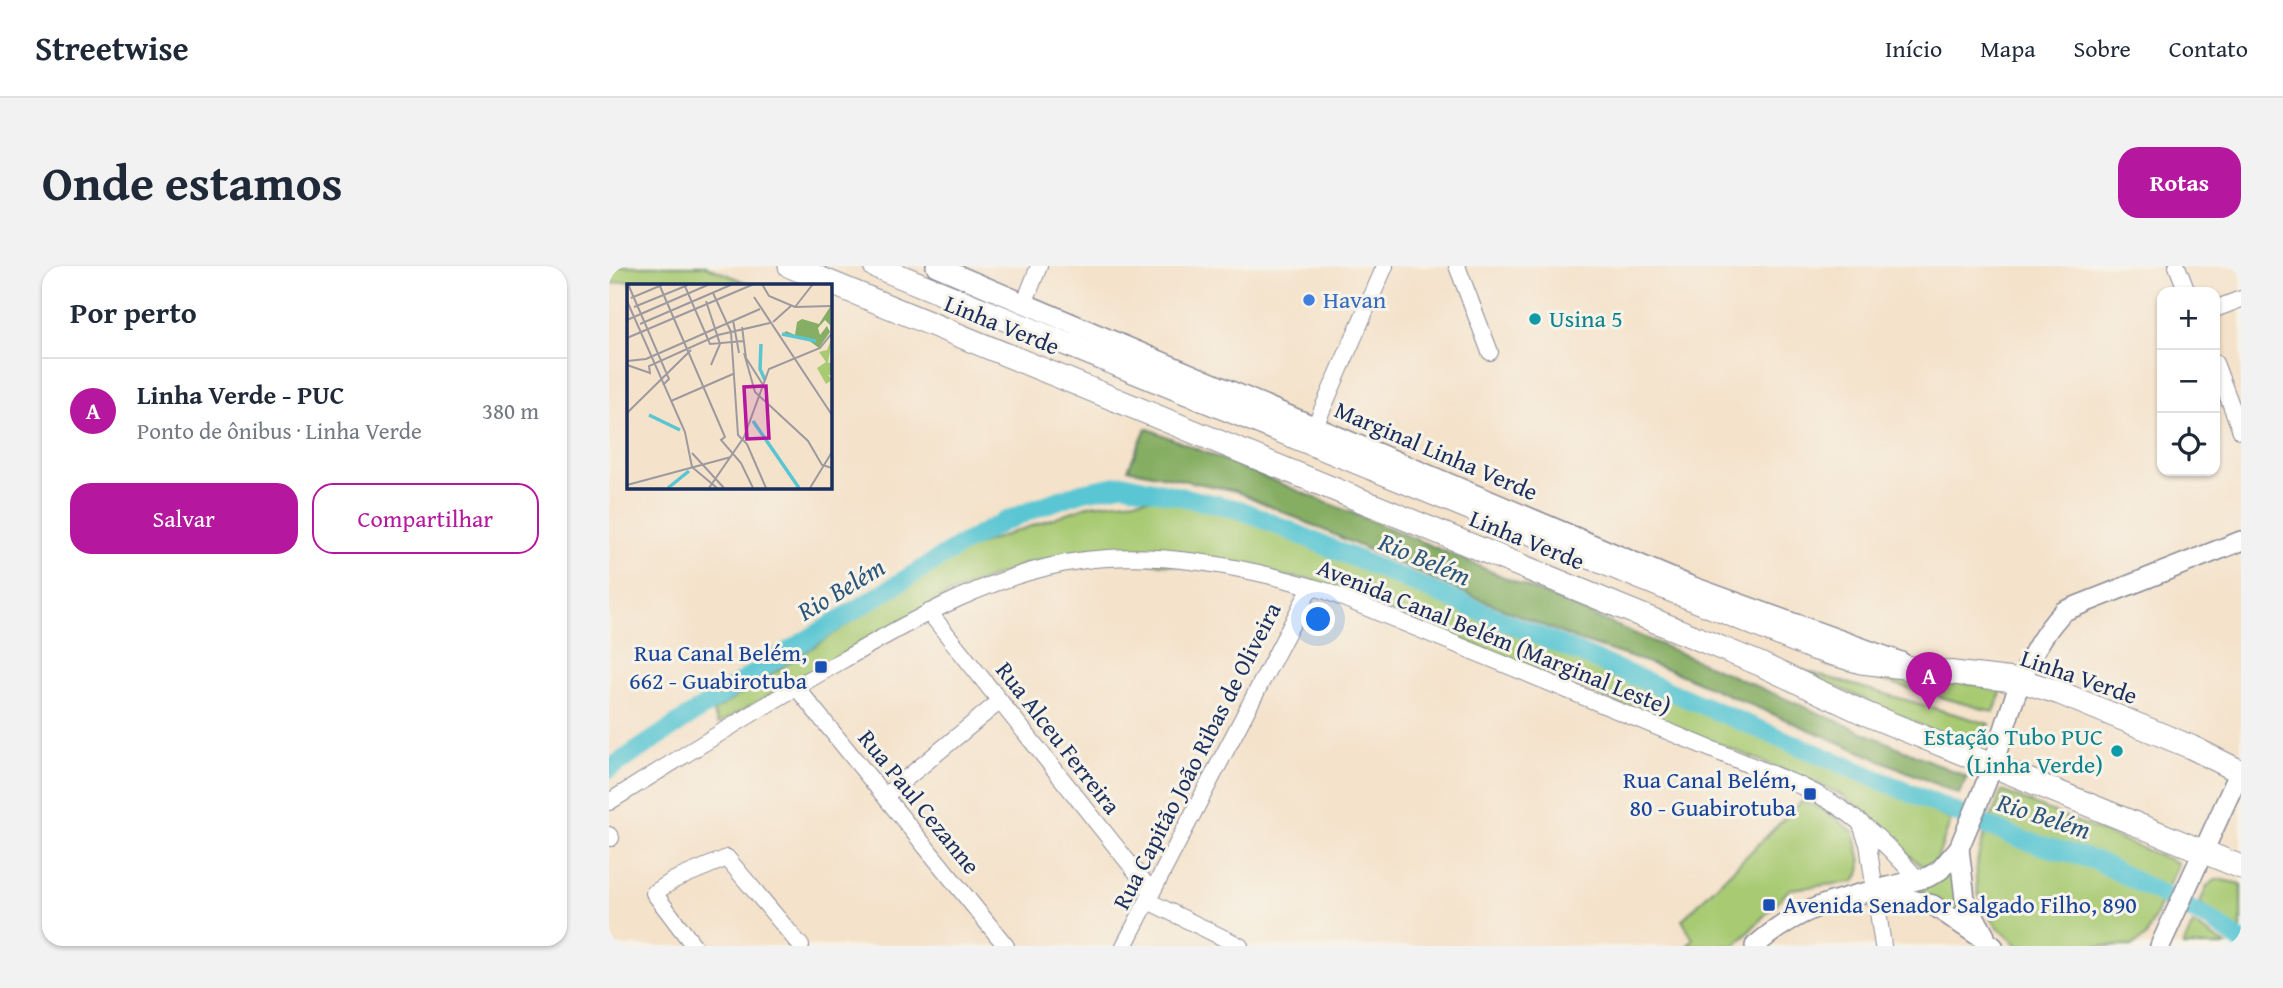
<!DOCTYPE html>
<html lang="pt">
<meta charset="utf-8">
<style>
:root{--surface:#fff;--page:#f2f2f3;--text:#1f2937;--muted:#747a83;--line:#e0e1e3;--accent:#b5179e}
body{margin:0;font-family:"Gentium Book Plus",serif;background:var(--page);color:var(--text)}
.controls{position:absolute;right:21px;top:21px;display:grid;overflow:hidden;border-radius:14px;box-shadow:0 2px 5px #0004}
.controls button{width:63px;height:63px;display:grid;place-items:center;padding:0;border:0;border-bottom:2px solid var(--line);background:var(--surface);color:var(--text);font:35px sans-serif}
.you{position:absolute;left:710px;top:354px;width:24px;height:24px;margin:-18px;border:5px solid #fff;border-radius:50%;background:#1a73e8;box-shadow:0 0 0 10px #1a73e833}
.badge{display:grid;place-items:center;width:46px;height:46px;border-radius:50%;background:var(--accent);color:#fff;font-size:23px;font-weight:700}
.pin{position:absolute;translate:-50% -58px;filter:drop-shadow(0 2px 4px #0008)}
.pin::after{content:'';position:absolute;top:37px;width:24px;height:21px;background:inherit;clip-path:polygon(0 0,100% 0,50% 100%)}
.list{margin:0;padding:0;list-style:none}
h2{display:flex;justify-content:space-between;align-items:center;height:91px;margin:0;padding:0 28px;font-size:30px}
h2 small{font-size:23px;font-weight:400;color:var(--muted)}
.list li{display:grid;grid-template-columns:46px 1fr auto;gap:21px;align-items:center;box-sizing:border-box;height:105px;padding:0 28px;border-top:2px solid var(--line)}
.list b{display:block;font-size:26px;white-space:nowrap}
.list p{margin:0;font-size:23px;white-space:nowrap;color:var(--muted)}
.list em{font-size:23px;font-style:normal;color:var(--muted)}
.actions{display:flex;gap:14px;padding:21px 28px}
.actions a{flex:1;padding:16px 0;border:2px solid var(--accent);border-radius:21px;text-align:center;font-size:24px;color:var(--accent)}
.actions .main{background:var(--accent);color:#fff}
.icon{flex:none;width:38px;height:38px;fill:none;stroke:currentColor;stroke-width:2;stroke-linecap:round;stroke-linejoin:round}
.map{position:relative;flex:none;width:1632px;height:680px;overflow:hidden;border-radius:21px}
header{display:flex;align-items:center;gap:42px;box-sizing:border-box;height:98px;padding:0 35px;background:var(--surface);border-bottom:2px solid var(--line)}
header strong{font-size:33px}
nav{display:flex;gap:38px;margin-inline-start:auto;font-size:24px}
.intro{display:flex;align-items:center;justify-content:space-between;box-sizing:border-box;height:168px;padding:0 42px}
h1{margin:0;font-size:49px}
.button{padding:18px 32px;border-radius:21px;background:var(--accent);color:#fff;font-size:24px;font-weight:700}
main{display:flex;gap:42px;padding:0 42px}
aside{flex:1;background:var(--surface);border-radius:21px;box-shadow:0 2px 5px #0004}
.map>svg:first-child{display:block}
.green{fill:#a8ca72;stroke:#627c68;stroke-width:2}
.forest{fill:#86ae64;stroke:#506e61;stroke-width:2}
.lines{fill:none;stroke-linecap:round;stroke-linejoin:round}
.river{stroke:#5ac6d3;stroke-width:19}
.minor-casing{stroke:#888894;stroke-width:18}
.major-casing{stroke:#888894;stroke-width:22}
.highway-casing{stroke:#888894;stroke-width:25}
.minor{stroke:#fff;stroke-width:16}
.major{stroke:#fff;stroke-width:19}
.highway{stroke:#fff;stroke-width:23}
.shop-dot{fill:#3f7fe0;stroke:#f7f3e8;stroke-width:2.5}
.culture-dot{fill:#0f9aa8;stroke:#f7f3e8;stroke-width:2.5}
.transit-dot{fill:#1a4fb4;stroke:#f7f3e8;stroke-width:2.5}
.labels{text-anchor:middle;stroke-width:6;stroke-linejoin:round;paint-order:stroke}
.shop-label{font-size:24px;fill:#366cbe;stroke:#f7f3e8;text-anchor:start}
.culture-label{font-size:24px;fill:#0d838f;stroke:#f7f3e8;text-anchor:start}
.street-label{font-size:24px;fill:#1b2f5e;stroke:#f7f3e8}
.transit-label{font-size:24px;fill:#164399;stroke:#f7f3e8;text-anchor:end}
.water-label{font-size:26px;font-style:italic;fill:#2b557b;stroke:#f7f3e8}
.inset-river{fill:none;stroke:#5ac6d3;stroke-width:3.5}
.inset-road{fill:none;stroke:#9d9a9f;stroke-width:2}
.view{fill:#b5179e;fill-opacity:0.15;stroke:#b5179e;stroke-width:3.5}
.inset-edge{fill:none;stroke:#1b2f5e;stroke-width:3.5}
</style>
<header>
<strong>Streetwise</strong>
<nav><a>Início</a><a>Mapa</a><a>Sobre</a><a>Contato</a></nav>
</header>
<div class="intro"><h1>Onde estamos</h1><a class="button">Rotas</a></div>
<main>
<aside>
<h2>Por perto<small></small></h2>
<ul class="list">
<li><span class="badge">A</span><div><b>Linha Verde - PUC</b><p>Ponto de ônibus · Linha Verde</p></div><em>380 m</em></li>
</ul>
<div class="actions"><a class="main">Salvar</a><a>Compartilhar</a></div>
</aside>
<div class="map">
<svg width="1632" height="680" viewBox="0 0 1632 680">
<rect width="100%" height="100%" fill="#f7f3e8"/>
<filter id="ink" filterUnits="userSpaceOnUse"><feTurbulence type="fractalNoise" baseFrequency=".0143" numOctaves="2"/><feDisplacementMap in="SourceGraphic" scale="14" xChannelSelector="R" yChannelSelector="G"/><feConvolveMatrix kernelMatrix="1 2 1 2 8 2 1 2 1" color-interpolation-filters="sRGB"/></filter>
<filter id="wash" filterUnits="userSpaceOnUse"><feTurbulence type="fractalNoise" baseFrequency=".00686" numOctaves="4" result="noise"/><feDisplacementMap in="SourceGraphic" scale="28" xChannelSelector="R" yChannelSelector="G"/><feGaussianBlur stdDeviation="1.57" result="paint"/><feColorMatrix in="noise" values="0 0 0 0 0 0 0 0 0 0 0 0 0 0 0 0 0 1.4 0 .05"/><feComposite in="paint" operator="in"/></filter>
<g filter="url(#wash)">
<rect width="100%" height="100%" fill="#f4e2ca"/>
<g class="green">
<polygon points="0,0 97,0 143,19 28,19 18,15 0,18"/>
<polygon points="546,232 630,249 1220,497 1342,554 1327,596 1318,600 1310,598 1233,529 1209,518 701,313 466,289 422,296 338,329 109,458 104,446 352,285 481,239"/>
<polygon points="1214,398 1281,409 1394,421 1385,446"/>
<polygon points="1189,403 1380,458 1370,486"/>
<path d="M 1393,525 L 1569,597 L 1537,671 L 1523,680 L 1410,680 C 1344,629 1367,590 1393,525 Z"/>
<path d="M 1193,535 L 1217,545 L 1245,566 C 1248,582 1259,605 1244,616 L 1181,623 L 1126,680 L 1078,680 L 1084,673 L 1073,654 Z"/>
<polygon points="1343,604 1356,651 1306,627 1307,622"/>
<polygon points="1608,613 1632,618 1632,665 1591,637 1598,620"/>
<polygon points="1584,658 1618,680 1574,680"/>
</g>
<polygon class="forest" points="537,162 818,278 1358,511 1350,528 1061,404 969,374 854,326 627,225 519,203"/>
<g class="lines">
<polyline class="river" points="0,503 176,387 355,277 394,256 438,238 474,226 515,218 632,244 1372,557 1417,575 1488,595 1600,653 1632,675"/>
</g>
</g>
<g filter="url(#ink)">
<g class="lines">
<g class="minor-casing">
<g id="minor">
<polyline points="848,0 881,86"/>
<polyline points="1568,0 1578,26"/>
<polyline points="415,38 430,0"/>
<polyline points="1606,43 1632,33"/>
<polyline points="1606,97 1632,165"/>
<polyline points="706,160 776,0"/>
<polyline points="320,346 543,626"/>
<polyline points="187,421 397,680"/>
<polyline points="276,530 391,435"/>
<path d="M 0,536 C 75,489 150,442 227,398 C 305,353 385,306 476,294 C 554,284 642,302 717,325 L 1192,520 C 1240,542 1275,574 1309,614"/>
<polyline points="1251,556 1259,578 1274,680"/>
<polyline points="0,569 2,572"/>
<polyline points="539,635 631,680"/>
<polyline points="85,680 45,627 65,614 118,592 192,680"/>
<polyline points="515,680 702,321"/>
</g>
</g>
<g class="major-casing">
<g id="major">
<polyline points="327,0 1079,319 1292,396"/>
<polyline points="1350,582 1356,633 1376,670"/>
<polyline points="1270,626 1324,639 1384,680"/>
<path d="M 1146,680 C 1201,631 1251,630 1319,611 L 1331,604 L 1350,582 C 1361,555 1373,529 1383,501 C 1401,448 1414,386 1455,345 L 1632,275"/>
<polyline points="1551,680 1632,503"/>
</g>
</g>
<g class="highway-casing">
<g id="highway">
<polyline points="181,0 1151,398 1255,447 1632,601"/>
<polyline points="266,0 1204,382 1252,396 1413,415 1451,427 1582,481 1632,506"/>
</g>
</g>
<use href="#minor" class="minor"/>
<use href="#major" class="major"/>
<use href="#highway" class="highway"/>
</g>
</g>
<circle class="shop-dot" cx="700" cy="34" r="7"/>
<g class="culture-dot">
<circle cx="926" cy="53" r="7"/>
<circle cx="1508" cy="485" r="7"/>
</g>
<g class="transit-dot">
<rect x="205" y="394" width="14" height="14" rx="3.5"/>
<rect x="1194" y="521" width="14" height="14" rx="3.5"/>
<rect x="1153" y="632" width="14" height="14" rx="3.5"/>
</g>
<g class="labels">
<g class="shop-label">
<text x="714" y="42">Havan</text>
</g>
<g class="culture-label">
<text x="940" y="61">Usina 5</text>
<text x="1494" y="479" text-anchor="end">Estação Tubo PUC<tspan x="1494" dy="28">(Linha Verde)</tspan></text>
</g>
<g class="street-label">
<text transform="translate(393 59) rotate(22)" y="8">Linha Verde</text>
<text transform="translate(827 185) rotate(23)" y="8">Marginal Linha Verde</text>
<text transform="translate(918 274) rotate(22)" y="8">Linha Verde</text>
<text transform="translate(885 371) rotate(22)" y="8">Avenida Canal Belém (Marginal Leste)</text>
<text transform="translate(1470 411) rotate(19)" y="8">Linha Verde</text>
<text transform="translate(449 472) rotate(52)" y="8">Rua Alceu Ferreira</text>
<text transform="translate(588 490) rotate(-63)" y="8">Rua Capitão João Ribas de Oliveira</text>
<text transform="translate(310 536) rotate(51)" y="8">Rua Paul Cezanne</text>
</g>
<g class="transit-label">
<text x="198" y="395">Rua Canal Belém,<tspan x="198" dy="28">662 - Guabirotuba</tspan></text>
<text x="1187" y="522">Rua Canal Belém,<tspan x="1187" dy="28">80 - Guabirotuba</tspan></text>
<text x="1174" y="647" text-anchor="start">Avenida Senador Salgado Filho, 890</text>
</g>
<g class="water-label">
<text transform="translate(816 293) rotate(23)" y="9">Rio Belém</text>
<text transform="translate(232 323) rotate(-31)" y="9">Rio Belém</text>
<text transform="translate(1435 550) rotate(18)" y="9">Rio Belém</text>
</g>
</g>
<g transform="translate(18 18)">
<rect width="205" height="205" fill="#f4e2ca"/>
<path d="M 205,54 L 201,79 L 205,78 L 205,91 L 201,91 L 205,96 L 199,100 L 190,84 L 199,78 L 192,68 L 200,66 Z" fill="#a8ca72"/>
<path d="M 203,23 L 203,41 L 198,36 L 191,44 L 193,51 L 200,42 L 203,48 L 192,64 L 177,53 L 155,51 L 159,47 L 168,51 L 170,38 L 175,35 L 192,40 Z" fill="#86ae64"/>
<path class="inset-river" d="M 155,50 L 189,57M 134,60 L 133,85 L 138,96M 22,131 L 53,146M 126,137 L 172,204M 41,204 L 62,187"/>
<path class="inset-road" d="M 1,0 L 42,95 L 36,101M 32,0 L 98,153 L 94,156 L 114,179 L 126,204M 57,0 L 83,60 L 117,57M 135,0 L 142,12 L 168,23 L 204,22M 86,9 L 104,48 L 111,151 L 120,160 L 139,204M 127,13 L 205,131M 4,14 L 35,1M 0,17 L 58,148 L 65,183M 79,17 L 93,60 L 84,81M 7,23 L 61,1M 168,23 L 186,0M 0,36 L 83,0M 106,36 L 112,69M 146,38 L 165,21M 13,40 L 106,0M 115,43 L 119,74 L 140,107M 0,54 L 127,0M 117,69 L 128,108 L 181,157 L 195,181 L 205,184M 0,77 L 19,75 L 133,25M 0,81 L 23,89 L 22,82 L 91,51 L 143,39M 44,117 L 106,90M 0,129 L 64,66M 65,169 L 97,204M 65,183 L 90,204M 0,201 L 104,173M 82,204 L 117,153 L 142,85 L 193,64 L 205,49M 183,204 L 205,168"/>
<path class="view" d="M 139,102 L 142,154 L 120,155 L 117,103 Z"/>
<rect width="205" height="205" class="inset-edge"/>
</g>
</svg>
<div class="controls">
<button>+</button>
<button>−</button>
<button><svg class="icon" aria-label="locate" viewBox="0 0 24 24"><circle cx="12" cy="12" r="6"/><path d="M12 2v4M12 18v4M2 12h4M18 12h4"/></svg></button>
</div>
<div class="you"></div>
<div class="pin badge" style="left:1320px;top:444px">A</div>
</div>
</main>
